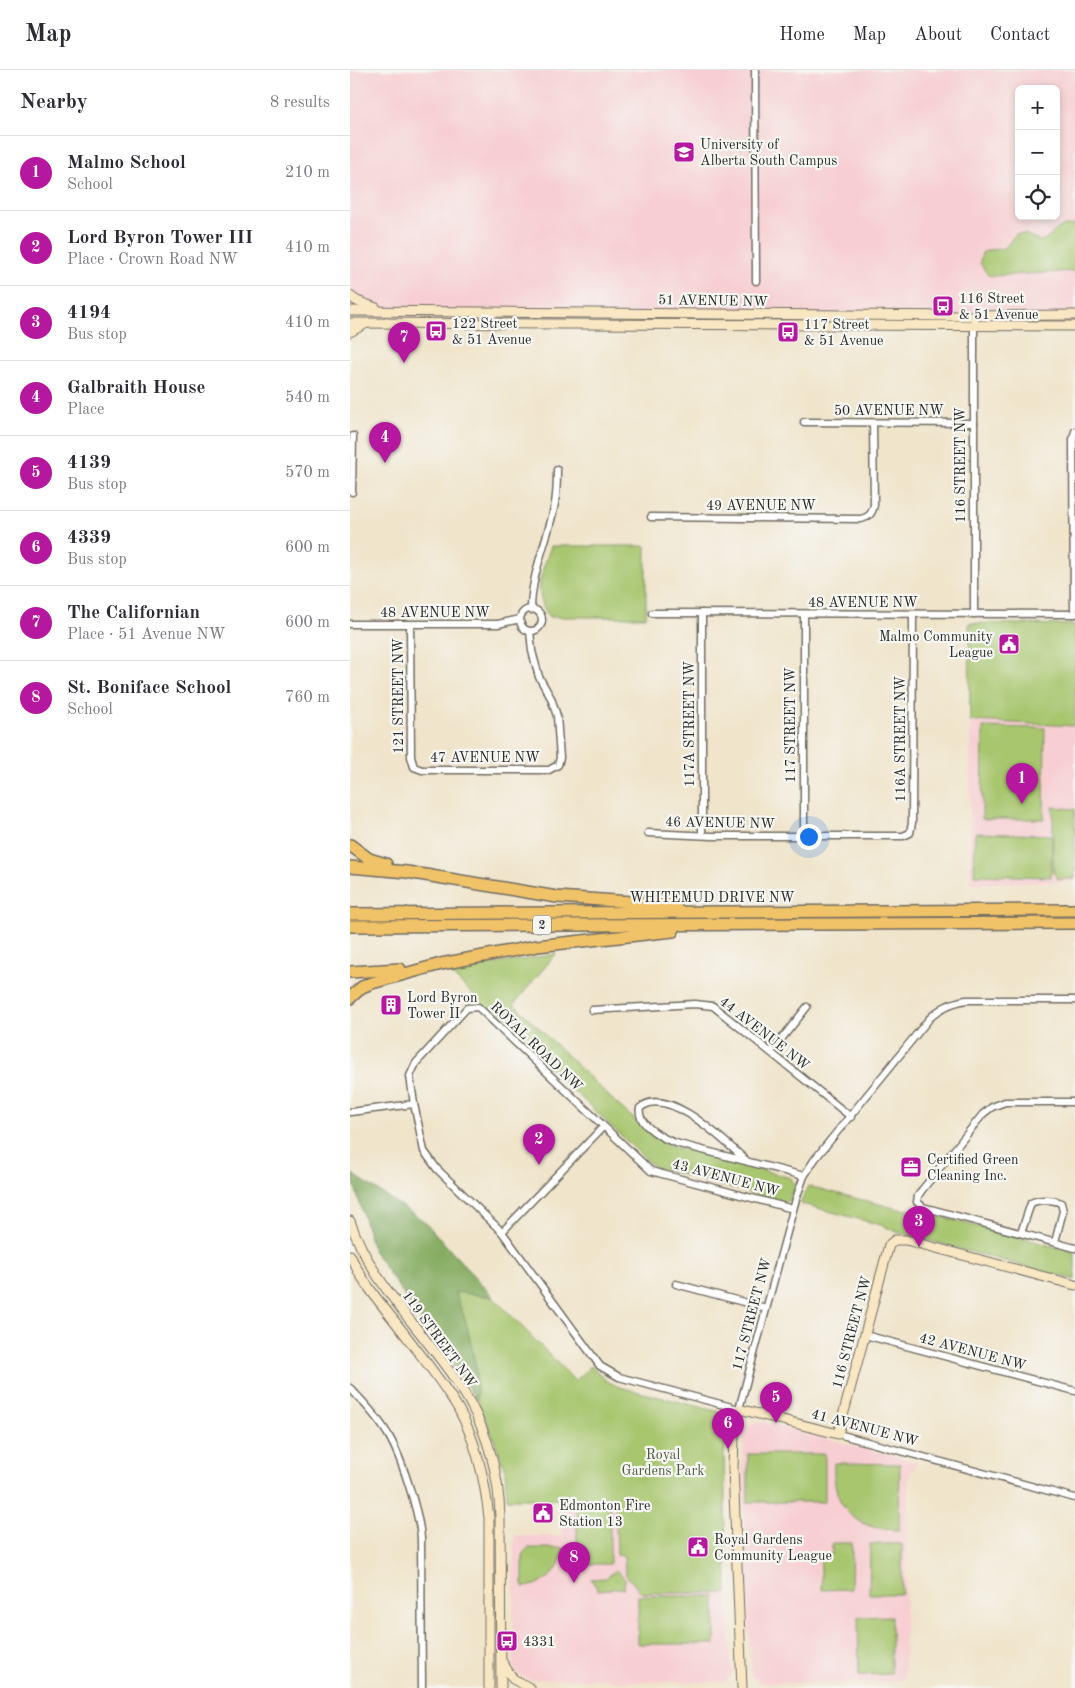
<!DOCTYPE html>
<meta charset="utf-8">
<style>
:root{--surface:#fff;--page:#f7f7f7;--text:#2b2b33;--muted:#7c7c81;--line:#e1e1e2;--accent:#b5179e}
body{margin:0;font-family:"Old Standard TT",serif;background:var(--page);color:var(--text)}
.controls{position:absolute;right:15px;top:15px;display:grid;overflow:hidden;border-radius:8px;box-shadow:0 2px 8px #0003}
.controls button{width:45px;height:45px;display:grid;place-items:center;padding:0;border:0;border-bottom:1px solid var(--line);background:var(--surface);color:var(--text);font:25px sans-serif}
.you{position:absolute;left:458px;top:766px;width:18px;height:18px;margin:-12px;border:4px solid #fff;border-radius:50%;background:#1a73e8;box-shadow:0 0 0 8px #1a73e833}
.badge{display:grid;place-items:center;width:32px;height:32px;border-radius:50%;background:var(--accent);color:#fff;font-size:16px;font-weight:700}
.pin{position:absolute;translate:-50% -41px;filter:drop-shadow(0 1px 2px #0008)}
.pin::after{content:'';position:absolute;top:26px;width:18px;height:15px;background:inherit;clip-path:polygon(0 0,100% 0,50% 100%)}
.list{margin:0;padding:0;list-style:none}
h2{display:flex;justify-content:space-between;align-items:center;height:65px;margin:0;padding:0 20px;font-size:21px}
h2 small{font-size:16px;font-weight:400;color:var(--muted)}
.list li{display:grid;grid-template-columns:32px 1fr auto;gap:15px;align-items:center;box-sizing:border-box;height:75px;padding:0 20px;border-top:1px solid var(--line)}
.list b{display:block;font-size:19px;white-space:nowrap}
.list p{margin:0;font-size:16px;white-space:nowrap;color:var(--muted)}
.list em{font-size:16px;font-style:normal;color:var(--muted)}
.icon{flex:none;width:28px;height:28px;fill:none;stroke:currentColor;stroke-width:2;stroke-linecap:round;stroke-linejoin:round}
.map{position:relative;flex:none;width:725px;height:1618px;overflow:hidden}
header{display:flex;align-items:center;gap:30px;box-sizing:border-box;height:70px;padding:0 25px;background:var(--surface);border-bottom:1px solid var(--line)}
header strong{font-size:24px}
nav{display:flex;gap:28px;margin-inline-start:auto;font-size:18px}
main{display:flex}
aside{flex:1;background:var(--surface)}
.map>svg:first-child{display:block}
.built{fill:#f7cfd2;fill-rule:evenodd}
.green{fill:#a7c66e;stroke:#69784c}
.forest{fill:#85ab61;stroke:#586b46}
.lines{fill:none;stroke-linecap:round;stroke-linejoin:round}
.street-casing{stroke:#706c63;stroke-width:9}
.secondary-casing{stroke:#706c63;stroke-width:11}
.highway-casing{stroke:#706c63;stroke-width:14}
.street{stroke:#fff;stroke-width:6}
.secondary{stroke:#f9e7c3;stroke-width:9}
.highway{stroke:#f1c369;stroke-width:11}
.labels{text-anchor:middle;stroke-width:4.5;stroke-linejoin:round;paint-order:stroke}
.shield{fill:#f6f6f2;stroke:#686867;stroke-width:1}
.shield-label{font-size:12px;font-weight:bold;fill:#2b2b2b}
.poi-label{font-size:14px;fill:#2b2b2b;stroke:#f6f6f2;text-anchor:start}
.street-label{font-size:14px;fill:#2b2b2b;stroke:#f6f6f2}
.park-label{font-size:14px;fill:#505a3f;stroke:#f6f6f2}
</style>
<header>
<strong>Map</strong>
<nav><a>Home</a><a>Map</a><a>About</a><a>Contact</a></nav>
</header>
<main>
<aside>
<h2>Nearby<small>8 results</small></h2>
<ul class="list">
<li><span class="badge">1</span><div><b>Malmo School</b><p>School</p></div><em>210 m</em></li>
<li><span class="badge">2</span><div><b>Lord Byron Tower III</b><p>Place · Crown Road NW</p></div><em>410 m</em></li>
<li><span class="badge">3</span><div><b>4194</b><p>Bus stop</p></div><em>410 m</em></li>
<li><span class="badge">4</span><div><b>Galbraith House</b><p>Place</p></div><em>540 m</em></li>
<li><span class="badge">5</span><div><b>4139</b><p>Bus stop</p></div><em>570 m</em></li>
<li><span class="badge">6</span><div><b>4339</b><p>Bus stop</p></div><em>600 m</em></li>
<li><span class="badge">7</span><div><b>The Californian</b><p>Place · 51 Avenue NW</p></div><em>600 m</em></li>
<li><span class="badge">8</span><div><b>St. Boniface School</b><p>School</p></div><em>760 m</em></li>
</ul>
</aside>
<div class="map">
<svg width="725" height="1618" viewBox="0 0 725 1618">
<rect width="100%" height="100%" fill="#f6f6f2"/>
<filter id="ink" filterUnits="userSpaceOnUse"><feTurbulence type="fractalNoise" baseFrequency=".02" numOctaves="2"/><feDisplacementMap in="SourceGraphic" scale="10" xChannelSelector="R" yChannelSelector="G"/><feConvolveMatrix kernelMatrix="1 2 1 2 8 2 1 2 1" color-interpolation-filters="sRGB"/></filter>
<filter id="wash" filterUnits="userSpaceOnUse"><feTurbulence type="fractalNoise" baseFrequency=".0096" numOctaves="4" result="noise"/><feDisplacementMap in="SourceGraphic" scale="20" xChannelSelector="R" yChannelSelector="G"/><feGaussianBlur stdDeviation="1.12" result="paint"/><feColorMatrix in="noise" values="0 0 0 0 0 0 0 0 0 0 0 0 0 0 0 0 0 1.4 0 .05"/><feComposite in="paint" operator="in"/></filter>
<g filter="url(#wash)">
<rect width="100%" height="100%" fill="#f0e4ca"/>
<g class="built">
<path d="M 0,0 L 725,0 L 725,250 L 0,247 ZM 669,19 L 706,19 L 706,146 L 669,146 Z"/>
<polygon points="620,651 725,656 725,812 620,813"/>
<polygon points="409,1351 567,1392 558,1410 554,1609 540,1612 410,1613 401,1606 392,1395 395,1358"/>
<polygon points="212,1429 265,1429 267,1485 274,1486 292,1523 377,1523 382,1605 375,1612 266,1612 259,1609 179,1609 170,1606 163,1597 164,1466 212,1466"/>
</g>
<g class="green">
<path d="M 725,155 L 725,201 L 643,206 L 638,205 L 630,193 L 632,183 L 638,180 L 655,178 L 666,164 L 675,164 L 690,171 C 705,168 701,155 725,155 Z"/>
<path d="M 201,476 L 296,476 L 296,547 L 199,547 C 182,520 192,503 201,476 Z"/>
<polygon points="619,553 725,555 725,656 620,651"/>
<polygon points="633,657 695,658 694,749 632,749"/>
<polygon points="703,737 725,739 725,809 708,809 703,802"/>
<polygon points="625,763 702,765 701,807 624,805"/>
<polygon points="206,884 164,934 267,1034 302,1065 316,1074 334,1079 441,1108 445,1115 440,1130 434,1132 304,1097 99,902"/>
<polygon points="458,1116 548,1139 565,1140 725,1182 725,1210 547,1162 531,1155 452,1134 451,1131"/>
<polygon points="105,1221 143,1227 225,1311 241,1296 257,1311 269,1317 379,1344 374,1383 377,1523 292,1523 275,1504 274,1486 267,1485 265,1429 157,1429 155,1400 141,1361 127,1331 126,1297"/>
<rect x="398" y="1384" width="77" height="48"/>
<path d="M 484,1393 L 550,1394 L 549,1460 C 504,1460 482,1438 484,1393 Z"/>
<rect x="227" y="1436" width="33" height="58"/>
<polygon points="482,1473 502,1473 501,1519 472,1520 470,1484 482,1484"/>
<polygon points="520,1474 552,1474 552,1524 519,1524"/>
<path d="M 178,1478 L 214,1478 C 210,1501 196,1516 173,1517 L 173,1483 Z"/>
<polygon points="266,1500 275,1509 274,1518 248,1520 241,1509 256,1508"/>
<rect x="288" y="1526" width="77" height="48"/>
<polygon points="541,1546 541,1604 509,1605 508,1547"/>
</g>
<polygon class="forest" points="1,1103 74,1151 143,1227 105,1222 116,1252 126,1297 127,1331 23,1180"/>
</g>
<g filter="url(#ink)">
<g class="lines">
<g class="street-casing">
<g id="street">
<polyline points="405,0 406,211"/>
<polyline points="454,352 624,353"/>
<polyline points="2,422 3,366"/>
<path d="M 301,447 L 511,449 C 519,447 522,444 524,435 L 523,353"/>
<circle cx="181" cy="550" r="11"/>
<path d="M 181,540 C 181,504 197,472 204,438 C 207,426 207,413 207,400"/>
<polyline points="302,543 725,544"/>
<polyline points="624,544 624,245"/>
<polyline points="724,544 723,369 725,361"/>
<polyline points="0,554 148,554 170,549"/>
<polyline points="60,555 61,687 64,697 72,700 199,700 208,695 210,688 207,646 201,628 189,607 182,581 180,561"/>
<polyline points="298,763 362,766 553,766 560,763 562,753 563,544"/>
<polyline points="352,765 352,543"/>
<polyline points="454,766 454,544"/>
<polyline points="242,940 345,934 363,936 501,1047"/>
<polyline points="421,982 457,937"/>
<polyline points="725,1032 655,1032 642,1037 633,1044 572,1120 568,1126 567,1132 573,1137 725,1178"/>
<polyline points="0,1042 64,1034"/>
<path d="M 398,1092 C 378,1075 318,1013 290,1038 C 286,1055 315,1070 329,1074 L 454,1106"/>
<path d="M 443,1139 L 301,1101 L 128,937 L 117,938 L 66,993 L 60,1006 L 64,1034 L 74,1081 L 87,1099 L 152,1162 L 250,1296 L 269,1307 L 389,1339 L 446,1129 L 454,1106 L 465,1089 L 579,949 C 590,938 600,933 616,930 L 725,930"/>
<polyline points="152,1162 253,1057"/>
<path d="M 671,1163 L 681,1133 C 689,1129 703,1129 711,1133 L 713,1141 L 705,1172"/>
<polyline points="326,1214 416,1238"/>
<polyline points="515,1265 725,1321"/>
<path d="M 0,1318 C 13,1332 27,1346 37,1363 C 51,1385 69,1442 71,1468 L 72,1618"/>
<polyline points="488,1364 725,1428"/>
</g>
</g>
<g class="secondary-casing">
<g id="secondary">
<polyline points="0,226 7,231 26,238"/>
<polyline points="0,241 617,246 725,245"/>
<polyline points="0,253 725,256"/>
<polyline points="0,262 15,254"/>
<path d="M 0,1151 C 24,1221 83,1269 119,1331 C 139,1367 149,1406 150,1447 L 151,1618"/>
<path d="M 0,1185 C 12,1212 32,1235 50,1258 C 70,1284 91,1310 108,1338 C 127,1372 135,1410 139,1448 L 139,1618"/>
<polyline points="152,1592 163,1609 180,1618"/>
<polyline points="392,1618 383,1398 384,1366 389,1339 488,1364 539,1175 545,1170 556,1170 725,1215"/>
</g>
</g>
<g class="highway-casing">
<g id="highway">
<polyline points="0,775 19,789 36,794"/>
<polyline points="0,797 57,802 207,827 326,835"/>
<polyline points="0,844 725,840"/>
<polyline points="0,856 725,853"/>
<polyline points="0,902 50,899"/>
<polyline points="0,928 12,917 22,913 91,894 187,876 323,861"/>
</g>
</g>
<use href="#street" class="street"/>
<use href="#secondary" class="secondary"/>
<use href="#highway" class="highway"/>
</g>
</g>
<defs>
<g id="university-square" transform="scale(1.125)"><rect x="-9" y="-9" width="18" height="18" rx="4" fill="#b5179e" stroke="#f6f6f2"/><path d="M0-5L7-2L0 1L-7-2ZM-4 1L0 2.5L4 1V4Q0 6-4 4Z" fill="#fff"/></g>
<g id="bus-square" transform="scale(1.125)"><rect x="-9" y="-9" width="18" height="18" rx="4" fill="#b5179e" stroke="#f6f6f2"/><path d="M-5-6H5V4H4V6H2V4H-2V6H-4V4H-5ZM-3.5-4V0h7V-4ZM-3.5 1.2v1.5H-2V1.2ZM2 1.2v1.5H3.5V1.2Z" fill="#fff"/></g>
<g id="civic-square" transform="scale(1.125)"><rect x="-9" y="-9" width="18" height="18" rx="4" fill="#b5179e" stroke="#f6f6f2"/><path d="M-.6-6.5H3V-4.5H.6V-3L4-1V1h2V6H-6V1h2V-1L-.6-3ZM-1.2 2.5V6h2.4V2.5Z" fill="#fff"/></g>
<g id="building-square" transform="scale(1.125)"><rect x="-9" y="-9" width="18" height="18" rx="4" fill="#b5179e" stroke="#f6f6f2"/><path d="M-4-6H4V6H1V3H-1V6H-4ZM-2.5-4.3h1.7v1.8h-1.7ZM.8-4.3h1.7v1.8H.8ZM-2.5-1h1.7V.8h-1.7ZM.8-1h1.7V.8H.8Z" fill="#fff"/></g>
<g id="office-square" transform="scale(1.125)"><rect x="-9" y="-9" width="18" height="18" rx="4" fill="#b5179e" stroke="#f6f6f2"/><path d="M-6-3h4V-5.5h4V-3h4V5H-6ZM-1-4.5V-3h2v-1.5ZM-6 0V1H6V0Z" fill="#fff"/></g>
</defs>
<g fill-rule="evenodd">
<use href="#university-square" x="334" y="82"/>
<use href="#bus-square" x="593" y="236"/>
<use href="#bus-square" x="86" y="261"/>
<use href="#bus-square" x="438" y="262"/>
<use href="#civic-square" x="659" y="574"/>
<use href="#building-square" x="41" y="935"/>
<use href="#office-square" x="561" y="1097"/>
<use href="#civic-square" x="193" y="1443"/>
<use href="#civic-square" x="348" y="1477"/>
<use href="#bus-square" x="157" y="1571"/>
</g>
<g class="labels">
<rect class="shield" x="183" y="845.5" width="18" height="19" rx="4"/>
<g class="shield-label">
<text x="192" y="859">2</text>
</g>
<g class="poi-label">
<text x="350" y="79">University of<tspan x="350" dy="16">Alberta South Campus</tspan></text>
<text x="609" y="233">116 Street<tspan x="609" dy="16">&amp; 51 Avenue</tspan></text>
<text x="102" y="258">122 Street<tspan x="102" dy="16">&amp; 51 Avenue</tspan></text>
<text x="454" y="259">117 Street<tspan x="454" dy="16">&amp; 51 Avenue</tspan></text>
<text x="643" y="571" text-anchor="end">Malmo Community<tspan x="643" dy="16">League</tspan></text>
<text x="57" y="932">Lord Byron<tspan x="57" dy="16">Tower II</tspan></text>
<text x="577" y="1094">Certified Green<tspan x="577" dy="16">Cleaning Inc.</tspan></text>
<text x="209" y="1440">Edmonton Fire<tspan x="209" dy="16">Station 13</tspan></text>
<text x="364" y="1474">Royal Gardens<tspan x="364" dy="16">Community League</tspan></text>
<text x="173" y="1576">4331</text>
</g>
<g class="street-label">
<text transform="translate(363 230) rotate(1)" y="5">51 AVENUE NW</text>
<text x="539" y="345">50 AVENUE NW</text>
<text transform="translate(610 395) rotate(-90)" y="5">116 STREET NW</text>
<text x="411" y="440">49 AVENUE NW</text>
<text x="513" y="537">48 AVENUE NW</text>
<text x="85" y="547">48 AVENUE NW</text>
<text transform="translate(48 626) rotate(-90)" y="5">121 STREET NW</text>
<text transform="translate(339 654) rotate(-90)" y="5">117A STREET NW</text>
<text transform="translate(440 655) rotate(-90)" y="5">117 STREET NW</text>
<text transform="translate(550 669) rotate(-90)" y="5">116A STREET NW</text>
<text x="135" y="692">47 AVENUE NW</text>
<text transform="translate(370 752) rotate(1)" y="5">46 AVENUE NW</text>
<text x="362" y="832">WHITEMUD DRIVE NW</text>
<text transform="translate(415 963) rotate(38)" y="5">44 AVENUE NW</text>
<text transform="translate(187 976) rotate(44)" y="5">ROYAL ROAD NW</text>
<text transform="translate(376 1107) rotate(15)" y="5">43 AVENUE NW</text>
<text transform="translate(401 1244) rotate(-75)" y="5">117 STREET NW</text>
<text transform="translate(501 1262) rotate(-75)" y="5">116 STREET NW</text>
<text transform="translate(90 1269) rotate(54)" y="5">119 STREET NW</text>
<text transform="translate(623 1281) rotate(15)" y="5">42 AVENUE NW</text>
<text transform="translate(515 1357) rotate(15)" y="5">41 AVENUE NW</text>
</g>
<g class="park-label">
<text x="313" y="1389">Royal<tspan x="313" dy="16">Gardens Park</tspan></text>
</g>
</g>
</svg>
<div class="controls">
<button>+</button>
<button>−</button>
<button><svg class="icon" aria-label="locate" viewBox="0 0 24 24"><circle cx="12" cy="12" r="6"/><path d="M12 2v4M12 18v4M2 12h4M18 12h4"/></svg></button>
</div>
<div class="you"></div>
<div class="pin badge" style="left:672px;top:734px">1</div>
<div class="pin badge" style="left:189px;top:1095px">2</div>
<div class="pin badge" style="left:569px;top:1177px">3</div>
<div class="pin badge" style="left:35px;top:393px">4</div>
<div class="pin badge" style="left:426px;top:1353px">5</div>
<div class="pin badge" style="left:378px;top:1379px">6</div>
<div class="pin badge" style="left:54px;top:293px">7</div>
<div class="pin badge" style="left:224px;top:1513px">8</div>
</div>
</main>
